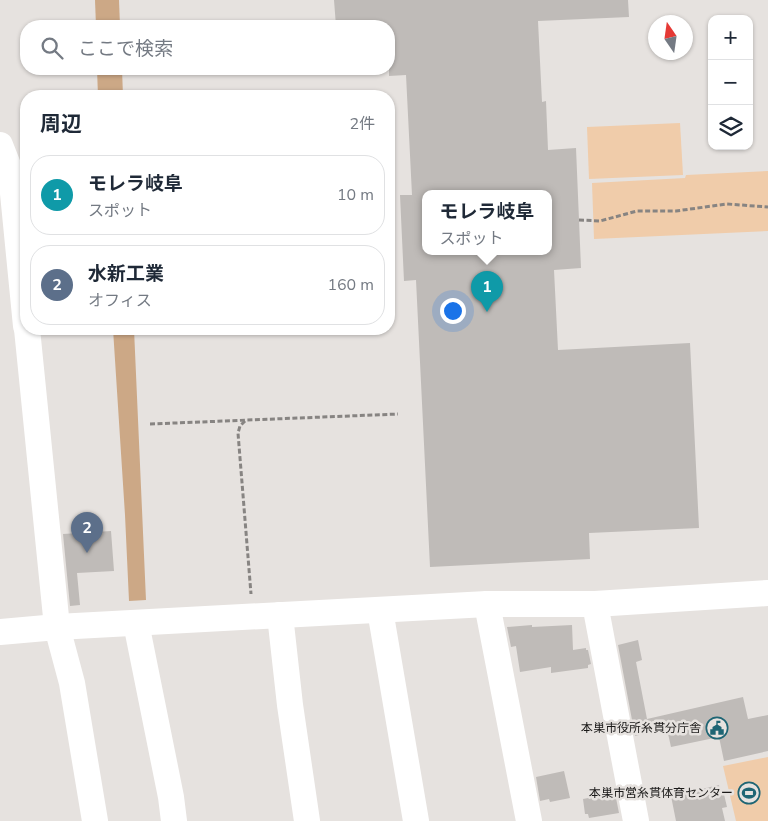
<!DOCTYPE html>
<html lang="ja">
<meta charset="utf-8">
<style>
:root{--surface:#fff;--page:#f6f6f7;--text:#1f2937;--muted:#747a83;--line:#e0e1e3;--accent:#ea580c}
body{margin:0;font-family:"Nunito Sans","Noto Sans JP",sans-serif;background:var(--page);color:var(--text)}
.controls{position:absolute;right:15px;top:15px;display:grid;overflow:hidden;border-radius:10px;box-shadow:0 1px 4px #0004}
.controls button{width:45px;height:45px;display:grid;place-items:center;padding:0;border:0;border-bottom:1px solid var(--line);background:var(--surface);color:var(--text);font:25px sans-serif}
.compass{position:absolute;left:648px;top:15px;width:45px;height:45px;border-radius:50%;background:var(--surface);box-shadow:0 1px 4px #0004;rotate:347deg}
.you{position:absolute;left:452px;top:310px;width:18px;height:18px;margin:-12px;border:4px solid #fff;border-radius:50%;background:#1a73e8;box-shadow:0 0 0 8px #1a73e833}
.badge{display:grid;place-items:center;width:32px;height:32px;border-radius:50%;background:var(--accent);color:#fff;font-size:16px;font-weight:700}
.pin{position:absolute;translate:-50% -41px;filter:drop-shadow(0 1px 2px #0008)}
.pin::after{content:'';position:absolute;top:26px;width:18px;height:15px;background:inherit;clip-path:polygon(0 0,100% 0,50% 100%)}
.popup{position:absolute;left:422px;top:190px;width:130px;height:65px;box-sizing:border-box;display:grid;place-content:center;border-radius:10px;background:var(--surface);filter:drop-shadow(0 1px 4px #0005);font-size:16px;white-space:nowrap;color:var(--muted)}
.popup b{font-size:19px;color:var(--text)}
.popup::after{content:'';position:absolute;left:50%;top:100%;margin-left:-10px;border:10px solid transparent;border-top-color:var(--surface)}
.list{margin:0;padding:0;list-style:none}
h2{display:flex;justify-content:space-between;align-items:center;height:65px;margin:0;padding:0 20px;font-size:21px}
h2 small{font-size:16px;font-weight:400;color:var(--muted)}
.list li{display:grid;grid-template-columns:32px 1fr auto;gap:15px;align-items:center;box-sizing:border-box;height:80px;margin:0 10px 10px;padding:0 10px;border:1px solid var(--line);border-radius:20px}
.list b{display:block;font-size:19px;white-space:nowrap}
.list p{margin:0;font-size:16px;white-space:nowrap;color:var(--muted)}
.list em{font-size:16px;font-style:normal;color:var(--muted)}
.icon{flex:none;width:28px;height:28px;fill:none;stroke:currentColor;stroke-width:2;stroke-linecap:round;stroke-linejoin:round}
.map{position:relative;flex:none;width:768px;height:821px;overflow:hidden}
.search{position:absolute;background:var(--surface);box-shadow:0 1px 4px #0004;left:20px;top:20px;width:375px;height:55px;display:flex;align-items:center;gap:12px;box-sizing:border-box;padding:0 18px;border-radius:20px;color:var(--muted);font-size:19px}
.panel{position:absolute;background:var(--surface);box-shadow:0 1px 4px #0004;left:20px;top:90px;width:375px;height:245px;border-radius:20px}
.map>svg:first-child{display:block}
.green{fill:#f0ccaa}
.forest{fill:#cca886}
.building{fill:#bfbbb8;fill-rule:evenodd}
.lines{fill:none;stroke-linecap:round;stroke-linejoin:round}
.path{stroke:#878482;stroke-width:3;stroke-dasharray:5 2.5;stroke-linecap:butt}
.minor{stroke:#fff;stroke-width:26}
.labels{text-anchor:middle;stroke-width:5;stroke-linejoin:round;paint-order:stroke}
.poi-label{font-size:12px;fill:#1a1918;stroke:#e6e2df;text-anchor:end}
</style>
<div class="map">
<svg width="768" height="821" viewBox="0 0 768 821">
<rect width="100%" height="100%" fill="#e6e2df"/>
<g class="green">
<polygon points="680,123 683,175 589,179 587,127"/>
<polygon points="768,171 768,231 594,239 592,183 685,178 686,175"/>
<polygon points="768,757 768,821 736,821 723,766"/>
</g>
<g class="forest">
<polygon points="95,0 119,0 120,26 96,26"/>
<polygon points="97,69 122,69 123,96 98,96"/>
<polygon points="113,329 134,329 146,600 129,601 125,515"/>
</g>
<g class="building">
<path d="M 334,0 L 628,0 L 629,17 L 538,21 L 542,102 L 546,101 L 548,150 L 576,148 L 581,268 L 554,270 L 558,350 L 690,343 L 699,528 L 589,533 L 590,559 L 430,567 L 416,280 L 404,281 L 400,195 L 412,195 L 406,75 L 389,76 L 389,26 L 336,26 ZM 426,193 L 548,193 L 548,251 L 426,251 Z"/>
<polygon points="111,531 114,571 77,573 80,605 70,606 63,534"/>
<polygon points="532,625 532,627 572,625 573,650 586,648 586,650 588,650 591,664 588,665 588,668 551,673 551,667 520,672 516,646 511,647 507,627"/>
<polygon points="638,640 642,660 636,662 647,719 743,697 748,719 768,715 768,751 724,761 719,737 671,747 667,729 635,736 618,645"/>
<polygon points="564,771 570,798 550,802 549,799 540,801 536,777"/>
<polygon points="719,785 720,791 723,790 727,807 722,808 725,821 676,821 671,796"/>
<polygon points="615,793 619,813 589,818 588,814 585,814 583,799"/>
</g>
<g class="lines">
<g class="path">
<polyline points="389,214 393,214"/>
<polyline points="579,220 600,221 637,211 676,211 727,204 768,207"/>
<polyline points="245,421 240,426 238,433 251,594"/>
<polyline points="150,424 398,414"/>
</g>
<g class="minor">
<polyline points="0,145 11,173 26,326"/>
<polyline points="27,329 57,627 72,683 95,821"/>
<polyline points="487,604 529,821"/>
<polyline points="595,604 636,821"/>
<polyline points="380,610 416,821"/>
<polyline points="280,615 290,705 307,821"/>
<polyline points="136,623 171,797 174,821"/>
<polyline points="0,632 57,627 487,604 595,604 768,593"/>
</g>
</g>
<defs>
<g id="civic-ring" transform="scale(1.125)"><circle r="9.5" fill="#e6e2df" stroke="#1e6574" stroke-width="1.5"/><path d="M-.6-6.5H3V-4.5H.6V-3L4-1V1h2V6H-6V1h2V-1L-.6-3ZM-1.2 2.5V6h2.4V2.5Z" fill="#1e6574"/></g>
<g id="stadium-ring" transform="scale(1.125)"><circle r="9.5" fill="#e6e2df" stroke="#1e6574" stroke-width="1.5"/><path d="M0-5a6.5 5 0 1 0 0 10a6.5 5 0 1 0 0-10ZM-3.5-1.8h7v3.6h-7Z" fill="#1e6574"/></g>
</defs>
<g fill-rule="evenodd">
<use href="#civic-ring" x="717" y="728"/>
<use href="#stadium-ring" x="749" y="793"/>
</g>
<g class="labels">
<g class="poi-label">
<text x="701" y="732">本巣市役所糸貫分庁舎</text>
<text x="733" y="797">本巣市営糸貫体育センター</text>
</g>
</g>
</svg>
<div class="controls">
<button>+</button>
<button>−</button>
<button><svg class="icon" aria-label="layers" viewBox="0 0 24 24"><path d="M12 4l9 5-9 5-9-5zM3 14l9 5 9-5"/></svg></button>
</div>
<svg class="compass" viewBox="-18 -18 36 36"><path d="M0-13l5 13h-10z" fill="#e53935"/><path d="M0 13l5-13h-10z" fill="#747a83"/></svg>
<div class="you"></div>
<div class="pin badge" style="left:487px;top:312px;background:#0f9aa8">1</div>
<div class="popup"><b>モレラ岐阜</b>スポット</div>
<div class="pin badge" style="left:87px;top:553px;background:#5c6f8a">2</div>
<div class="search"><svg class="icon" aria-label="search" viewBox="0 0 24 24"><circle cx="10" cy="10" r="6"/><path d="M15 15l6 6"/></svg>ここで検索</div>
<section class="panel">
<h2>周辺<small>2件</small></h2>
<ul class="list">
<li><span class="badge" style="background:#0f9aa8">1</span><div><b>モレラ岐阜</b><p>スポット</p></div><em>10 m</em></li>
<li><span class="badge" style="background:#5c6f8a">2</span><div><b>水新工業</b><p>オフィス</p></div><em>160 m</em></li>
</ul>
</section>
</div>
